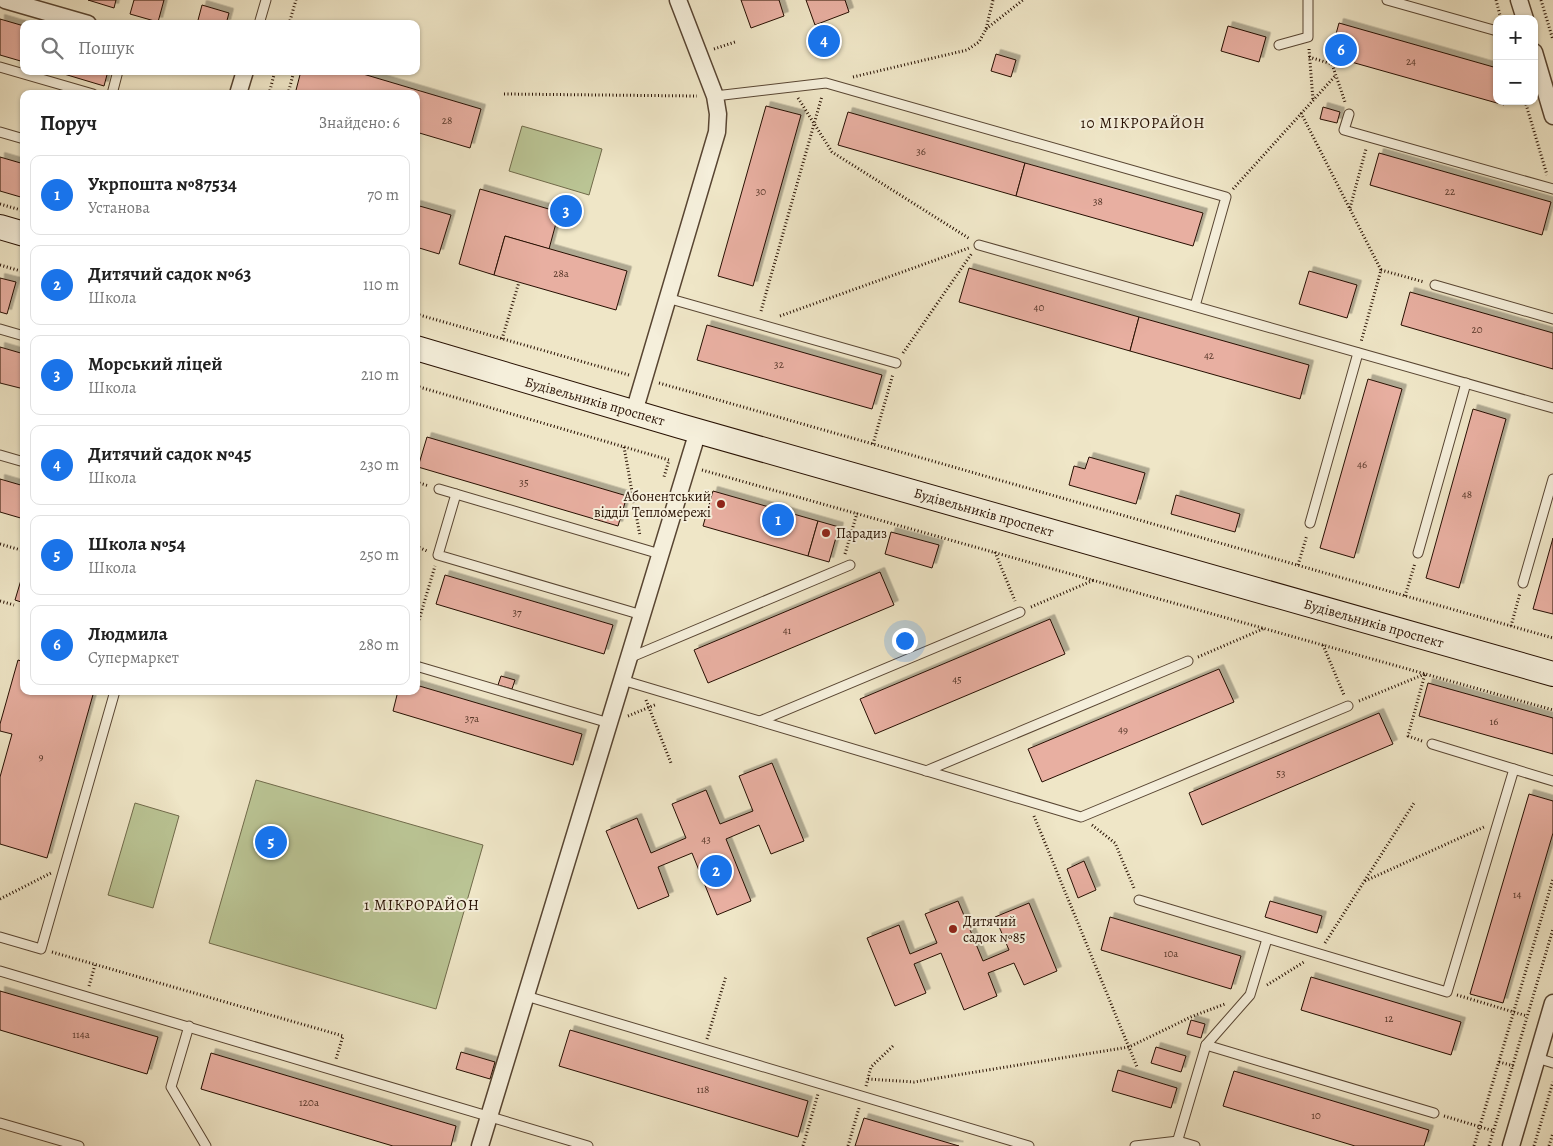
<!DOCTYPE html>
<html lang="uk">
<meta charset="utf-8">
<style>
:root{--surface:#fff;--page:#f6f6f6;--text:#222;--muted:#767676;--line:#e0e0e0;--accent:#1a73e8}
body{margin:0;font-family:Alegreya,serif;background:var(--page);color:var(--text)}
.controls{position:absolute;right:15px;top:15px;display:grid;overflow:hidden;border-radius:10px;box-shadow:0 1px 4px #0004}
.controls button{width:45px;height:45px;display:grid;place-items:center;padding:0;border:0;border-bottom:1px solid var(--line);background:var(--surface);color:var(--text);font:25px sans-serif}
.you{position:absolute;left:904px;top:640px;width:18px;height:18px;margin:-12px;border:4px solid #fff;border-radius:50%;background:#1a73e8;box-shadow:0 0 0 8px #1a73e833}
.badge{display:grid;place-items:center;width:32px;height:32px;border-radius:50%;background:var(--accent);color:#fff;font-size:16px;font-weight:700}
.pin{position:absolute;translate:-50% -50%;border:2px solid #fff;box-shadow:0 1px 5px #0006}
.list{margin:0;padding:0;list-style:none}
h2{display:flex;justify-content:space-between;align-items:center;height:65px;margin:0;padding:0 20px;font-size:21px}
h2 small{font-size:16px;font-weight:400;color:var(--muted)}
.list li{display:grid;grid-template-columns:32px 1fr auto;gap:15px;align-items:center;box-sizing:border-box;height:80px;margin:0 10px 10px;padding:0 10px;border:1px solid var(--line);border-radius:10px}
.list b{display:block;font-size:19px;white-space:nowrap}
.list p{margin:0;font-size:16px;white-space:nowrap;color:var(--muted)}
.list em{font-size:16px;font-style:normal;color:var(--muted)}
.icon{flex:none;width:28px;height:28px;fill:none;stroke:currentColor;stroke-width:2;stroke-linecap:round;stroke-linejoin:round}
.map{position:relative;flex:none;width:1553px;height:1146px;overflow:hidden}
.search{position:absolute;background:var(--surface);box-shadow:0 1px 4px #0004;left:20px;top:20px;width:400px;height:55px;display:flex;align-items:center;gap:12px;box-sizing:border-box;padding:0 18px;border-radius:10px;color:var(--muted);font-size:19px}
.panel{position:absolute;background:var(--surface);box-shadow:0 1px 4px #0004;left:20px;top:90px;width:400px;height:605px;border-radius:10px}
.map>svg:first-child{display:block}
.green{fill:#bac494;stroke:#706a4a}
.building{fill:#e8afa1;stroke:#260f01;filter:url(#shadow)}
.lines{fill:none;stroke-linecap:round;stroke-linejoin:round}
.service-casing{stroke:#584532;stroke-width:11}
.minor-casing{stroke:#584532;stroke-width:19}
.secondary-casing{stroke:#260f01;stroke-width:26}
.path{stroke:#260f01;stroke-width:3;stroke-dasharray:1 2.5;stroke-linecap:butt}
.service{stroke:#f5efdb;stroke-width:9}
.minor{stroke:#f5efdb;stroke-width:16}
.secondary{stroke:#f5efdb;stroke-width:24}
.poi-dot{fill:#8f2418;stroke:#f5efdb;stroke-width:2}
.labels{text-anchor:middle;stroke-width:4;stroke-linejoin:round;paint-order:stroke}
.number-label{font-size:11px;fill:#563729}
.street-label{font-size:14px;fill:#260f01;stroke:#f5efdb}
.poi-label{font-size:14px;fill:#260f01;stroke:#f5efdb;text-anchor:start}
.neighbourhood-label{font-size:15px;letter-spacing:1px;fill:#260f01;stroke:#f5efdb}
</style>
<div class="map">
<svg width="1553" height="1146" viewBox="0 0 1553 1146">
<defs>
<filter id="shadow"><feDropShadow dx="4.5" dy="-4.5" stdDeviation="0" flood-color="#0004"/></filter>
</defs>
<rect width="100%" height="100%" fill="#efe6c7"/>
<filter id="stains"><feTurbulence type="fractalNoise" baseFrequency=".004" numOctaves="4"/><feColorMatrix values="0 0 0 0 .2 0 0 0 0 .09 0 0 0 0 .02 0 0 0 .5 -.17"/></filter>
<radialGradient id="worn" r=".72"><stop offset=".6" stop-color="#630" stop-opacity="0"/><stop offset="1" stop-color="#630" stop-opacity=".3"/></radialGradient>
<g class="green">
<polygon points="522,126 602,149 589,195 509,171"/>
<polygon points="256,780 483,845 436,1009 209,943"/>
<polygon points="135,803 179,816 153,908 108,895"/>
</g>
<g class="building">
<polygon points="88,0 116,0 114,8"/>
<polygon points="134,0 164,0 158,22 130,14"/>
<polygon points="741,0 779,0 784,16 751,28"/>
<polygon points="806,0 845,0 849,12 815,25"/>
<polygon points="202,5 229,13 226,24 197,24"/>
<polygon points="0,19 24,26 24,62 0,55"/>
<polygon points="1339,23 1497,68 1497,101 1505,101 1504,105 1330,56"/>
<polygon points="1228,26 1266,37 1259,62 1221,51"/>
<polygon points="996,54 1016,60 1011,77 991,71"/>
<polygon points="54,71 108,71 104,86"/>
<polygon points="301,71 353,71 481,109 470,148 416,132 416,94 295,94"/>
<polygon points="766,106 801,115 753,286 718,276"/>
<polygon points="1323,107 1340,112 1337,123 1320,119"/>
<polygon points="848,112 1025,163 1016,196 838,145"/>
<polygon points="1379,153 1551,202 1542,235 1370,185"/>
<polygon points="0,157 24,164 24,198 0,191"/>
<polygon points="1025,163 1203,213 1193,246 1016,196"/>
<polygon points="480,189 559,212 549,249 505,236 494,275 459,264"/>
<polygon points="416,205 451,215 439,254 416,247"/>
<polygon points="505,236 627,271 616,310 494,275"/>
<polygon points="969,268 1139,317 1130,351 959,302"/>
<polygon points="1309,271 1357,285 1347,318 1299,304"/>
<polygon points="0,278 16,282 7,314 0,312"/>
<polygon points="1410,292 1553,333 1553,369 1401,325"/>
<polygon points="1139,317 1309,365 1300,399 1130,351"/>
<polygon points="707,325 882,375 872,409 697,360"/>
<polygon points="0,347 24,354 24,389 0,383"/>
<polygon points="1368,379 1402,389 1354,558 1320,548"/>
<polygon points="1473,409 1506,419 1459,588 1426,578"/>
<polygon points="427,437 627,496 618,526 418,467"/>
<polygon points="1089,457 1145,473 1136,504 1069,485 1074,466 1085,469"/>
<polygon points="0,479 24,486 24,519 0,512"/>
<polygon points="713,491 818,521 808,556 703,526"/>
<polygon points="1176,495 1240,514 1235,532 1171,514"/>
<polygon points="818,521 839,527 829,562 808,556"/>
<polygon points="891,532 939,545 932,568 885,554"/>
<polygon points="1553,538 1553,614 1533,609"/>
<polygon points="880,572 894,605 708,683 694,650"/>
<polygon points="445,575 613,625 604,654 436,604"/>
<polygon points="21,580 24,581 24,603 15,600"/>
<polygon points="1050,619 1065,654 875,734 860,699"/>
<polygon points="18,660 24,662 24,691 94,691 47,858 0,844 0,777 12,734 0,731 0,724"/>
<polygon points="1219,669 1234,702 1042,782 1028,749"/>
<polygon points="501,676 515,680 512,689 498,685"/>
<polygon points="1428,683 1553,718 1553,754 1419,716"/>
<polygon points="416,685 582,734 573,765 393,711 398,691 416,691"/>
<polygon points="1379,713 1393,744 1202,825 1189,793"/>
<polygon points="772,763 804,841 771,854 759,825 726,839 751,901 717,915 692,853 658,867 669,896 638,909 606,831 637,818 651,853 686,838 672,804 706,790 720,824 753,811 739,776"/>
<polygon points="1529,794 1553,801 1553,833 1503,1003 1470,994"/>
<polygon points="1084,861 1096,890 1078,898 1067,869"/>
<polygon points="958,901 983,961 1009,950 995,917 1029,903 1057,971 1024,985 1014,963 988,973 997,996 964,1010 941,953 914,964 926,993 895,1006 867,938 899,925 910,954 937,943 925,914"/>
<polygon points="1270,901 1322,916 1317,933 1265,917"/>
<polygon points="1110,917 1241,956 1231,989 1101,950"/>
<polygon points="1311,977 1461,1022 1451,1055 1301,1010"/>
<polygon points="0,991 158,1037 147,1074 0,1030"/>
<polygon points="1191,1020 1205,1024 1201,1038 1187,1034"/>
<polygon points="570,1030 808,1101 798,1137 559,1066"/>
<polygon points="1156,1047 1186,1056 1181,1072 1151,1063"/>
<polygon points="461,1052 495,1062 490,1079 456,1069"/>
<polygon points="211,1053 456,1126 451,1146 393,1146 201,1089"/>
<polygon points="1118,1070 1177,1088 1171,1108 1112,1091"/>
<polygon points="1234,1071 1429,1130 1424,1146 1355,1146 1223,1106"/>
<polygon points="864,1118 925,1136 959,1146 855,1146"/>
</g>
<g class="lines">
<g class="service-casing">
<g id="service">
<polyline points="1387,0 1497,31"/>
<polyline points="259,24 266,0"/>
<polyline points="1279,45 1308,37 1308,0"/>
<polyline points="0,67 93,94"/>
<polyline points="112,94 118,71"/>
<polyline points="715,96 826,83 1226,197 1195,306"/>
<polyline points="1349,114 1344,130 1553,189"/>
<polyline points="0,132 24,139"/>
<polyline points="979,245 1553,408"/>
<polyline points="1435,285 1553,319"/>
<polyline points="667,298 896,363"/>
<polyline points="0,329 24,336"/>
<polyline points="0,455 24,462"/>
<polyline points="439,489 660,554"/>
<polyline points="456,494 438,555 642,615"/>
<polyline points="1310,523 1358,353"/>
<polyline points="1418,553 1466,383"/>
<polyline points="1523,583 1553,479"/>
<polyline points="629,658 850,565"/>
<polyline points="416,666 609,723"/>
<polyline points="622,680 1081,817 1348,706"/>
<polyline points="760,721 1020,612"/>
<polyline points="1432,744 1553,781"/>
<polyline points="926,771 1188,661"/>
<polyline points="1139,900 1447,992 1514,769"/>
<polyline points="0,937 41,949 115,691"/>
<polyline points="0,971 588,1146"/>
<polyline points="526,996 1029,1146"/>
<polyline points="189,1026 171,1087 206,1146"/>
<polyline points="1206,1045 1434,1113"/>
<polyline points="1537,1058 1553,1063"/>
<polyline points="0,1123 79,1146"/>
<polyline points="1135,1146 1178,1141 1195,1146"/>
<polyline points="1176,1146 1206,1045 1250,995 1267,939"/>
</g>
</g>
<g class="minor-casing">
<g id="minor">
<polyline points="5,0 88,24"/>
<polyline points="1519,0 1525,19"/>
<polyline points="1534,52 1553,116"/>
<polyline points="238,94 245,71"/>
<polyline points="634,412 717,132 718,114 715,96 678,0"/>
<polyline points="480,1146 698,431"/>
<polyline points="1511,1146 1553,1003"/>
</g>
</g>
<g class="secondary-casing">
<g id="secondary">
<polyline points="0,227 24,234"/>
<polyline points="416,348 680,426 1553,674"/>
</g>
</g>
<g class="path">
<polyline points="1496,0 1501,19"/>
<polyline points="1541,0 1553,40"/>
<polyline points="289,24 296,0"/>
<polyline points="986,29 1023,0"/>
<polyline points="714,49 735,42"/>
<polyline points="1309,49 1313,100"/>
<polyline points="1309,57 1332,64 1345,102"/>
<polyline points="853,77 967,50 979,42 986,29 993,0"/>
<polyline points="269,94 275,71"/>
<polyline points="288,94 294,71"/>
<polyline points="504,94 697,96"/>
<polyline points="798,98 832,152 970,239"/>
<polyline points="1525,101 1547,175"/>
<polyline points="1301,113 1381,270 1361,342"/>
<polyline points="1233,189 1336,75"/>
<polyline points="0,204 24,211"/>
<polyline points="1350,208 1366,149"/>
<polyline points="0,265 24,272"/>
<polyline points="1381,270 1424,282"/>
<polyline points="761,311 822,96"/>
<polyline points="416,314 629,375"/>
<polyline points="780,316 969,248"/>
<polyline points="502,339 519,282"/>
<polyline points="903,353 972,253"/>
<polyline points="659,383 1553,638"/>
<polyline points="416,386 669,460 664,477"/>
<polyline points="873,444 893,374"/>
<polyline points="624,447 640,536"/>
<polyline points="702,470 1553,710"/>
<polyline points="416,482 429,486"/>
<polyline points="0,544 24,551"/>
<polyline points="416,546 427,551"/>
<polyline points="995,552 1015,601"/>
<polyline points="845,554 857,513"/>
<polyline points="1298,565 1307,535"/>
<polyline points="1405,596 1415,563"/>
<polyline points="0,601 14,605"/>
<polyline points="1031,607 1094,580"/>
<polyline points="1511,626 1520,593"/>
<polyline points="416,630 435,566"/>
<polyline points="1323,645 1344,695"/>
<polyline points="1198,657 1265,628"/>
<polyline points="646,700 671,763"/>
<polyline points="1359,701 1425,674"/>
<polyline points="628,716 657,704"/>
<polyline points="1422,741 1408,736 1425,674"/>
<polyline points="1034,816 1137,1067"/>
<polyline points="1092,825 1115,843 1134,888"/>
<polyline points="1365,881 1484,827"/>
<polyline points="0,899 51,873"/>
<polyline points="1325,943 1414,803"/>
<polyline points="52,952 343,1036 336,1059"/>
<polyline points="1267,985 1304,962"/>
<polyline points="89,986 95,965"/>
<polyline points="1457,995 1527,1016"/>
<polyline points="707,1039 726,976"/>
<polyline points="1499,1062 1514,1066"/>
<polyline points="868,1079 914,1082 1129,1047 1193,1016 1225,1004"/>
<polyline points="866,1086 871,1067 894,1045"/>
<polyline points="1444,1116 1494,1131"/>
<polyline points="803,1146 818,1094"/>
<polyline points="848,1146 859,1108"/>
<polyline points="1474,1146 1553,879"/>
<polyline points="1489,1146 1553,929"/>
<polyline points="1534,1146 1553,1082"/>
<polyline points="1549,1146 1553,1133"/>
</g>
<use href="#service" class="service"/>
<use href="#minor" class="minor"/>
<use href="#secondary" class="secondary"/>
</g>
<g class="poi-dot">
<circle cx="721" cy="504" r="5"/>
<circle cx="826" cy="533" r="5"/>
<circle cx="953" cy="929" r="5"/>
</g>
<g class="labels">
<g class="number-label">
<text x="1411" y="65">24</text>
<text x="447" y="124">28</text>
<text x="921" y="155">36</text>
<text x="761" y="195">30</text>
<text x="1450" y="195">22</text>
<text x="1098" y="205">38</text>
<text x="561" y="277">28а</text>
<text x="1039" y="311">40</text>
<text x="1477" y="333">20</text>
<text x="1209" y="359">42</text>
<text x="779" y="368">32</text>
<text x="1362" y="468">46</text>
<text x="524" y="486">35</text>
<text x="1467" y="498">48</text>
<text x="517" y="616">37</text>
<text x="787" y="634">41</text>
<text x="957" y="683">45</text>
<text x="472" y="722">37а</text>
<text x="1494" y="725">16</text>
<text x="1123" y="733">49</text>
<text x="41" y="760">9</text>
<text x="1281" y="777">53</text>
<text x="706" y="843">43</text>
<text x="1517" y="898">14</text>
<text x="1171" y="957">10а</text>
<text x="1389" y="1022">12</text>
<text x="81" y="1038">114а</text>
<text x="703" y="1093">118</text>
<text x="309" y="1106">120а</text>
<text x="1316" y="1119">10</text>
</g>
<g class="street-label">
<text transform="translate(595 401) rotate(16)" y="5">Будівельників проспект</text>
<text transform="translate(984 512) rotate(16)" y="5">Будівельників проспект</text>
<text transform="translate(1374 623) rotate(16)" y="5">Будівельників проспект</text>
</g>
<g class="poi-label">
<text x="711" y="501" text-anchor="end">Абонентський<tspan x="711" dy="16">відділ Тепломережі</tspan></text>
<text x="836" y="538">Парадиз</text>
<text x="963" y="926">Дитячий<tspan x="963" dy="16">садок №85</tspan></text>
</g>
<g class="neighbourhood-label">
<text x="1143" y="128">10 МІКРОРАЙОН</text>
<text x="422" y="910">1 МІКРОРАЙОН</text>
</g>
</g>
<rect width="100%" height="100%" filter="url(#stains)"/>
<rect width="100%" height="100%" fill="url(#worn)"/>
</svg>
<div class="controls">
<button>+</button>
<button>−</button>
</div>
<div class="you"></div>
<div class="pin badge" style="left:778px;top:520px">1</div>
<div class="pin badge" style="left:716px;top:871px">2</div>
<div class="pin badge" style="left:566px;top:211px">3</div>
<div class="pin badge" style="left:824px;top:41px">4</div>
<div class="pin badge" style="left:271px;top:842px">5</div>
<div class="pin badge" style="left:1341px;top:50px">6</div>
<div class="search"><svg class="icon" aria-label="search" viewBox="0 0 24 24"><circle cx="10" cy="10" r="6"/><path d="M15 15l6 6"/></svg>Пошук</div>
<section class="panel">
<h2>Поруч<small>Знайдено: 6</small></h2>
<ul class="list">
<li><span class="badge">1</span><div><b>Укрпошта №87534</b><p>Установа</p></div><em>70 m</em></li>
<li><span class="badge">2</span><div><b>Дитячий садок №63</b><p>Школа</p></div><em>110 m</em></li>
<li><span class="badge">3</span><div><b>Морський ліцей</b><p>Школа</p></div><em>210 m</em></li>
<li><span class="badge">4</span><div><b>Дитячий садок №45</b><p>Школа</p></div><em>230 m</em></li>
<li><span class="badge">5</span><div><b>Школа №54</b><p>Школа</p></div><em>250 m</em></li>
<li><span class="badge">6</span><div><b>Людмила</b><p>Супермаркет</p></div><em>280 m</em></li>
</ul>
</section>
</div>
